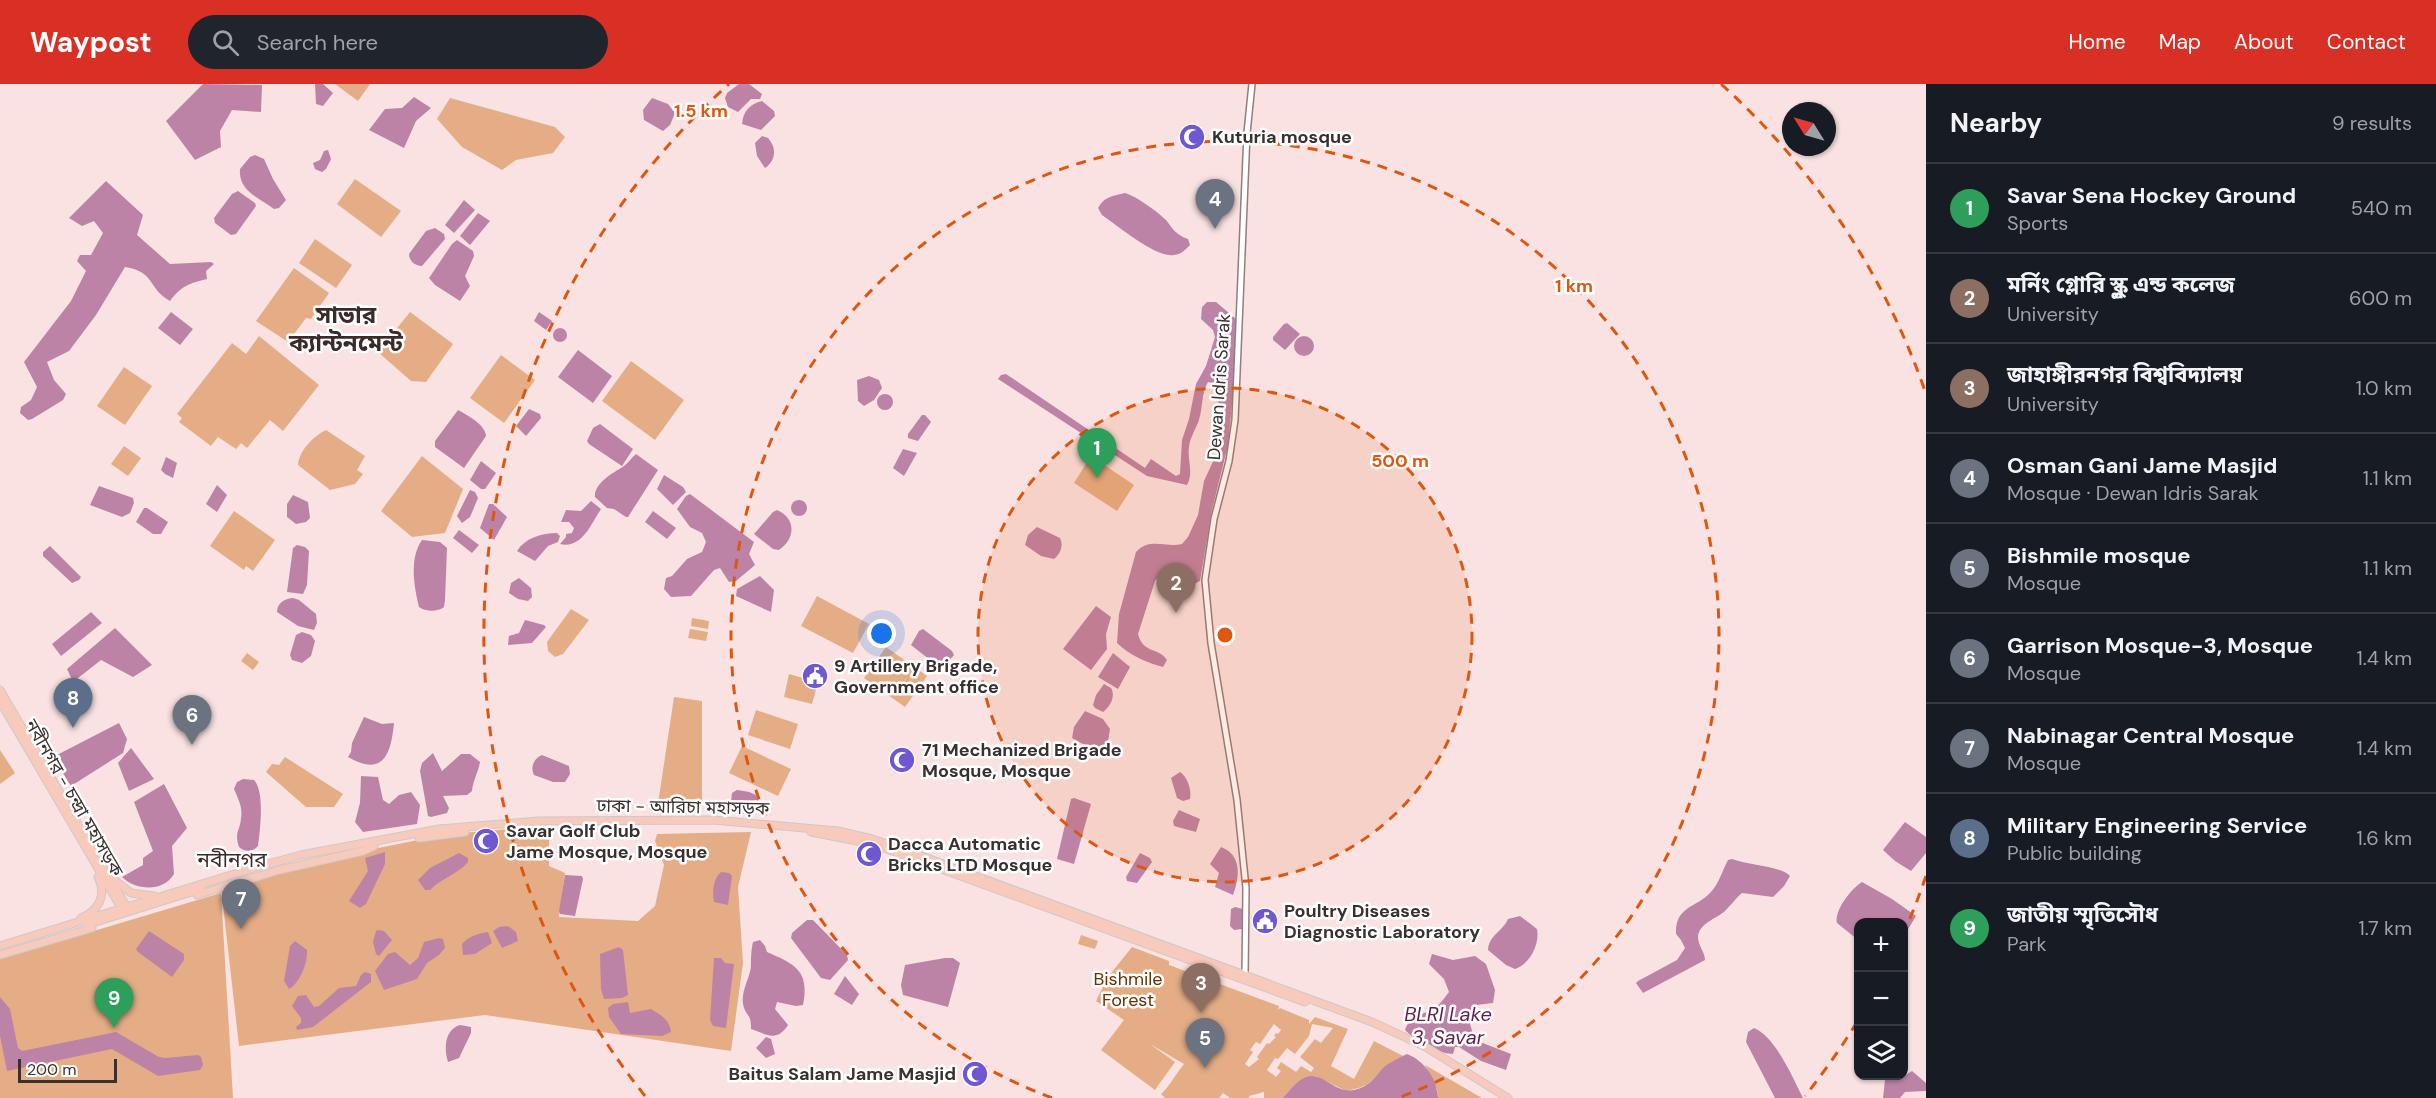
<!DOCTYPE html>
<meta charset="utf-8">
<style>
:root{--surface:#171b24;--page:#20242c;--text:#f1f3f6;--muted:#9ea1a6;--line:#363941;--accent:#d93025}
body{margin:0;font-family:"DM Sans","Noto Sans Bengali",sans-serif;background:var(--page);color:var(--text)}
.controls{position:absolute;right:18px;bottom:18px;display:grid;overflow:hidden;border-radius:12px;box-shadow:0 2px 4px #0004}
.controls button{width:54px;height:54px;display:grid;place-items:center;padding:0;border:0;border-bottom:2px solid var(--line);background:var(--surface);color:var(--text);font:30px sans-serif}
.compass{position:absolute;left:1782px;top:18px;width:54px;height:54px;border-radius:50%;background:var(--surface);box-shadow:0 2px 4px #0004;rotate:307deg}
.scale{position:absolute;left:18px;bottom:15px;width:99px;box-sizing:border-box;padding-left:6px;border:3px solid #393030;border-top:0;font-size:16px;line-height:21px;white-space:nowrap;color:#393030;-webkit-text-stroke:4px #fff;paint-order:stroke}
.you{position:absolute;left:882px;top:550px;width:21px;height:21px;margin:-15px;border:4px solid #fff;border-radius:50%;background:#1a73e8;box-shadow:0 0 0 9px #1a73e833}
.badge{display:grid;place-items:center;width:39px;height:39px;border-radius:50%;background:var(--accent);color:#fff;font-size:20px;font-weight:700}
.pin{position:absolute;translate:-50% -50px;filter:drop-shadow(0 2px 3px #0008)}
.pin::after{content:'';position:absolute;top:32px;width:21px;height:18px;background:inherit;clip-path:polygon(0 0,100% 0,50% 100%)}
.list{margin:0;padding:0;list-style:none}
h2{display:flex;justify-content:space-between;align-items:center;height:78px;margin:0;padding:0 24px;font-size:26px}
h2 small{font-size:20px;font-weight:400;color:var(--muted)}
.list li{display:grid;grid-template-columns:39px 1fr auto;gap:18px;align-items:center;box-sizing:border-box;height:90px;padding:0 24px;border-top:2px solid var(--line)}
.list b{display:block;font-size:22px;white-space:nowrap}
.list p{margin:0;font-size:20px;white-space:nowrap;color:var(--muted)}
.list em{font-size:20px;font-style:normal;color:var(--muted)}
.icon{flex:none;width:33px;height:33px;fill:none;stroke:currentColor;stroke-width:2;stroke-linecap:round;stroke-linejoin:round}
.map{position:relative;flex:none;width:1926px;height:1014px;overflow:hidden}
header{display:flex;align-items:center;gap:36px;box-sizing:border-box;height:84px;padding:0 30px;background:var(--accent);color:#fff}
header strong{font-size:28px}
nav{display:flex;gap:33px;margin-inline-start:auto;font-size:21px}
.search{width:420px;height:54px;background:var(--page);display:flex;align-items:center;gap:15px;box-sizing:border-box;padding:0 21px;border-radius:33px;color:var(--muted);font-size:22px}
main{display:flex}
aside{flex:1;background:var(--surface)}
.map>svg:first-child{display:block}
.green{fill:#e4ad86;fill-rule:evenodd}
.water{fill:#bd83a6}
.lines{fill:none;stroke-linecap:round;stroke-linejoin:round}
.secondary-casing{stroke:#937e7e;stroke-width:8}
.trunk-casing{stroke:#ccc9c9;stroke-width:9}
.secondary{stroke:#fff;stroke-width:5}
.trunk{stroke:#f7cabc;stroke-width:7}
.ring{fill:none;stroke:#df570e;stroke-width:3;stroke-dasharray:10 8}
.labels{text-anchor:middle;stroke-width:5;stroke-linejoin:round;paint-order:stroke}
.poi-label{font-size:18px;font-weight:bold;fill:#393030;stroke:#fff;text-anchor:start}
.street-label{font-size:18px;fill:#393030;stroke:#fff}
.park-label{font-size:18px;fill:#630;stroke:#fff}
.water-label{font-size:20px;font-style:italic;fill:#621c4c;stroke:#fff}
.quarter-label{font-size:21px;fill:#3b2a2a;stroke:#fff}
.district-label{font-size:24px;font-weight:bold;fill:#3b2a2a;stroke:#fff}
.centre{fill:#df570e;stroke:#fff;stroke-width:3}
.ring-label{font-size:18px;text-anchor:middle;font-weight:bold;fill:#df570e;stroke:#fff;stroke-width:5;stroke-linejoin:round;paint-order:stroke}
</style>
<header>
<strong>Waypost</strong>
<div class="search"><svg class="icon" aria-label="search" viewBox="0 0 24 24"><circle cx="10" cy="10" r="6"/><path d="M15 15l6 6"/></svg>Search here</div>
<nav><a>Home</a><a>Map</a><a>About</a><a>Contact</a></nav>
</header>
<main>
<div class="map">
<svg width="1926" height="1014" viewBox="0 0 1926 1014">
<rect width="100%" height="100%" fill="#f9e2e1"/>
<g class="green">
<polygon points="335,0 370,0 358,17"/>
<polygon points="450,14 555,43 565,53 553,69 516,76 502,86 462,63 437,35"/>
<polygon points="355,95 401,127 381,153 337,120"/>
<polygon points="315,155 352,181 336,204 299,179"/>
<polygon points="294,184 329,209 311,235 306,234 288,258 256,237"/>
<polygon points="410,228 453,260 426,298 411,297 378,268"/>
<polygon points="259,252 319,301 283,347 270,336 247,364 241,359 236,365 218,353 211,362 179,338 182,334 177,330 232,259 246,270"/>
<polygon points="501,271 535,296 504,339 470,314"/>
<polygon points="631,277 684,316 655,356 602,317"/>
<polygon points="124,283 152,302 125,341 97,322"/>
<path d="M 326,346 L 365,372 L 357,386 L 363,390 L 355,400 L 330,406 L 298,381 C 299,366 314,352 326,346 Z"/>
<polygon points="124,362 141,374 128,392 111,380"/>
<polygon points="422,372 463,405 445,449 412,453 381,427"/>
<polygon points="1091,372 1134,401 1117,427 1074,399"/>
<polygon points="234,427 275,456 253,487 246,482 244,486 210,462"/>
<polygon points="817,512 869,540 853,569 801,542"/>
<polygon points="571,525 589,536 563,570 555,573 548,567 547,558"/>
<polygon points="692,534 709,537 708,545 691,542"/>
<polygon points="690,545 708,548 706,557 688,554"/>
<polygon points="886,563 927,592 905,623 864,594"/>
<polygon points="247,569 259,578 253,586 241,577"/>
<polygon points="789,590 810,596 810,600 817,602 812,620 784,613"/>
<polygon points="674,613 702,617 702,720 658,720"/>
<polygon points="756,626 798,640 790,665 748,651"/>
<polygon points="742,662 791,685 778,712 729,689"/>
<polygon points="0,666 15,689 0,700"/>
<polygon points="285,673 343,710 334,723 306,723 266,688 272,680 279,681"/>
<polygon points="521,744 549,746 549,782 565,789 559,833 638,837 655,822 664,781 655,757 657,750 751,748 738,803 743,879 731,967 485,931 239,962 221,803 363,767 449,750"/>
<polygon points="221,809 233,1014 0,1014 0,875"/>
<polygon points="1081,851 1098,857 1095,865 1078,860"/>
<path d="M 1132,863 L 1169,877 L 1169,881 L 1279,922 L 1278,926 L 1280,924 L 1309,936 L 1309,940 L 1315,933 L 1348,945 L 1331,982 L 1354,995 L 1374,957 L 1403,972 C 1397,977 1388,980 1383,985 C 1367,1001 1369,1002 1346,1007 L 1316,992 L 1302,995 L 1282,1014 L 1264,1014 L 1264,1008 L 1249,1012 L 1249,1014 L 1230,1014 L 1223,1009 L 1219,1014 L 1165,1014 L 1161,1010 C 1167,1006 1178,987 1184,980 L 1150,960 L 1175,978 L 1155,1006 L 1101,966 L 1124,936 L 1096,917 L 1108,893 ZM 1274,940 L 1281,946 L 1278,950 L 1276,949 L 1274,952 L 1276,953 L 1269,960 L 1267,959 L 1257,973 L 1259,975 L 1249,983 L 1245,980 L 1253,968 L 1250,966 L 1256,958 L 1260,960 ZM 1312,940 L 1333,944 L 1321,959 L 1315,955 L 1300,973 L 1314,984 L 1311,988 L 1301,982 L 1296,988 L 1281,978 L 1277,984 L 1281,987 L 1276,993 L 1267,986 L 1275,974 L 1278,975 L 1287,964 L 1295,970 L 1309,952 Z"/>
<polygon points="1425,981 1482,1014 1438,1014 1437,1005"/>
</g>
<g class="water">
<polygon points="203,0 262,1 261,28 232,26 220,47 221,63 195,76 166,37"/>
<polygon points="315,0 323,0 333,9 323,22 316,20"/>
<polygon points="739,0 749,0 762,10 760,15 751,15 738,28 728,23 725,14 727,9"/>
<polygon points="414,13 431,24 416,37 404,64 369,46 385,25 402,24"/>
<polygon points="652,14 668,20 675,29 670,41 663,47 644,36 643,26"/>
<path d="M 762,17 L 774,27 L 775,32 L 761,46 L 742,40 C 743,27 750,20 762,17 Z"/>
<path d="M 762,52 L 768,54 C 777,64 776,76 765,84 L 757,72 L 755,59 Z"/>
<polygon points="328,66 331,75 326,85 322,88 315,85 313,79 320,76 324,67"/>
<path d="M 255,71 L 264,75 L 273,95 L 286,116 L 279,124 L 274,125 C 259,114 238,107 240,85 L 250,73 Z"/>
<path d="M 106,97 L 143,131 L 137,151 L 170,180 L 211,178 L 214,180 L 206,187 L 207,195 C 190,199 181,202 170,217 C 147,204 156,188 125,183 L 96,231 L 69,267 L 47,278 L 54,296 L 66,310 L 63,316 L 32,335 L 28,336 L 20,329 L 21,323 L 31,316 L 37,303 L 24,278 L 71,217 L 86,187 L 77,177 L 80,171 L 91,171 L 103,149 L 94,137 L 82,142 L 69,134 Z"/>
<polygon points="238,107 255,119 256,122 236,150 231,151 215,139 214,134 232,110"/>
<path d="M 1125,109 C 1136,112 1158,128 1166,136 C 1173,145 1176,151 1188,155 L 1190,161 C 1185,166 1182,170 1174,171 C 1156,174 1118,142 1102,131 L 1098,124 C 1105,112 1113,112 1125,109 Z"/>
<polygon points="464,116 475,126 454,149 445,141"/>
<polygon points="478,129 490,137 470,161 460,152"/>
<path d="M 435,144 L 444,150 L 445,155 L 422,182 C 415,182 409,177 409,170 L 426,147 Z"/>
<polygon points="457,156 473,167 474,172 465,192 470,202 460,217 435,201 429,194 452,160"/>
<path d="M 1207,218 L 1216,218 L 1236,235 L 1235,291 L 1228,361 L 1212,426 L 1200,497 L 1194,500 L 1159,492 L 1155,497 L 1138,550 C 1143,570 1159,563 1167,576 L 1163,583 C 1147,579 1129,571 1117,559 L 1119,530 L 1136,468 C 1150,453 1165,464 1182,460 L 1188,453 L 1198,431 L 1204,397 L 1216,371 L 1219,304 L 1216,300 L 1208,298 C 1201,310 1203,323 1199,336 C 1196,345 1190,353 1189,363 C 1187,375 1194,389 1187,401 L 1147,392 L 998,295 L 1001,291 L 1006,290 L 1145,384 L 1151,375 L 1176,392 L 1180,390 L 1182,356 L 1189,335 L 1196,300 L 1206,282 L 1215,253 L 1213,246 L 1201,235 L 1202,223 Z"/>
<polygon points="171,228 193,245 180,261 158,244"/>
<polygon points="539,228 552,237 546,246 534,237"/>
<polygon points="1287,239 1300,250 1285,266 1273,256 1273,253 1284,240"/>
<circle cx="560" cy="251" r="7"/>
<circle cx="1304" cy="262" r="10"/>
<polygon points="578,266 612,292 593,319 558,293"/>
<polygon points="869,292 879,296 882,304 874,316 864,322 858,317 857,296"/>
<circle cx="885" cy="318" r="8"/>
<polygon points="529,325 540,330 541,334 526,352 516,342"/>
<path d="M 458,326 C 467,331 486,341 486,352 L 464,384 L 435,363 L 435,357 Z"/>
<polygon points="922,331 925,331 931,338 918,357 908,354 908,350"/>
<polygon points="600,340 633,365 622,382 589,360 587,357 593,344"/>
<polygon points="903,365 917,369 904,392 893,384"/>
<path d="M 636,370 L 658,386 L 628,433 L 626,433 L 614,425 L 607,424 L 595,413 C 594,400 611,390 621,384 C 627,381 631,374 636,370 Z"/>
<polygon points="166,373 177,379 173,394 165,390 161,386"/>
<polygon points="481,377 496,389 485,405 481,405 470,396"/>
<polygon points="664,391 683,403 686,408 673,421 657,405"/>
<polygon points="217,401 227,411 217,428 206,420"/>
<polygon points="99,402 133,414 134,419 130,429 122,433 90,421"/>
<polygon points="470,406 475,408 478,414 470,433 462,439 457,432"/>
<polygon points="690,410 754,458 749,470 755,481 736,497 729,498 720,484 714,486 691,512 671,513 664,505 666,494 672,492 687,475 702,468 706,458 702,449 690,443 677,425 686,412"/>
<polygon points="293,411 308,418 310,434 306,438 296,440 287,433 287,420"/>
<circle cx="799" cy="424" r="8"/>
<path d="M 591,417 L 601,425 C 591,440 582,465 560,460 L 566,453 L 566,450 L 572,449 L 574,444 L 569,438 L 561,438 L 566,426 L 581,427 Z"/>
<polygon points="489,420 493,420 507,433 494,456 480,444"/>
<polygon points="144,424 147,424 168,438 161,450 153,450 136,438"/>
<path d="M 777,426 C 797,435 795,455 779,466 L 773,465 L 754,450 L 773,428 Z"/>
<polygon points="653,427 676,444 667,455 645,438"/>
<path d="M 1037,443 L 1060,454 C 1064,462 1060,470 1054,475 L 1041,472 L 1025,461 L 1028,451 Z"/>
<polygon points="459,446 479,461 472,469 453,454"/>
<path d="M 557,449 L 560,452 L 558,458 L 548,462 L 535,477 L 517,467 C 525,454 542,449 557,449 Z"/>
<path d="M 422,456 L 440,458 L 447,464 L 445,516 L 444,523 C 438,528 426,528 419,523 C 414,503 409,474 422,456 Z"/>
<polygon points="297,461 305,463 309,467 307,501 303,510 287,508 293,464"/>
<polygon points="50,462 81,493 79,496 72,499 43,472 43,468"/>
<polygon points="760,492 774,506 771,528 736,512 737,505"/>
<polygon points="519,494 531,504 532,513 528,517 518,515 509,509 511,499"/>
<path d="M 293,514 L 299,516 L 316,530 L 317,539 L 314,546 L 298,542 L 277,528 C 277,519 284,515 293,514 Z"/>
<polygon points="1096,522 1111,533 1106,550 1107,565 1091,586 1063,565"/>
<polygon points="91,528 102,539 61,572 52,560"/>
<polygon points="525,536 544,541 546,543 532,559 508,561 509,552 519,549"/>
<polygon points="115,544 152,581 133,593 101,576 73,598 67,585"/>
<polygon points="923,545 952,567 954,571 943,584 939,583 911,561 919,547"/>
<polygon points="302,548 311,551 315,557 311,572 302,579 292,576 290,571 296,551"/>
<polygon points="1113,569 1130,583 1118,605 1098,593"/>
<path d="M 1104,600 L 1111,604 C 1116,612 1110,623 1103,628 L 1095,624 L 1093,621 L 1096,611 Z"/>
<polygon points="1085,627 1103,635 1110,645 1108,657 1102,664 1092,665 1072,654 1074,643"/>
<path d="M 364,633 L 382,640 L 394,639 C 391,671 383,693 348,673 L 351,668 L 352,659 Z"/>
<polygon points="119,639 127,655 123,669 71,702 53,673"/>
<polygon points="131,664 154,695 129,707 118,679"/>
<path d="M 433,669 L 442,687 L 461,670 L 470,670 L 480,678 C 478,689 473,696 472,707 L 467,711 L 443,712 L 449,724 L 447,729 L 431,733 L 428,732 L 420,687 L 422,679 Z"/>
<path d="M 542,671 L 569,682 L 570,690 L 565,698 L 553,698 L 534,691 C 530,683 534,674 542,671 Z"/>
<path d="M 1180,688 C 1187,692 1192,706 1190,715 L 1183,717 L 1177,714 L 1171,694 Z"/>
<polygon points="361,692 378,693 383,716 389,720 399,711 411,708 420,721 417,740 363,748 355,738 360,719"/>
<path d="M 243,695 L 254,696 C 265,707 260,747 258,762 C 253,768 244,768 239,763 C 234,747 240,748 241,734 C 243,723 238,715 234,705 L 237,698 Z"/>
<path d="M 164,700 L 187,744 L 172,762 L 174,790 C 163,809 135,806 122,793 L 143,781 L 143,774 L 153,767 L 134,718 Z"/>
<path d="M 737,706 C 750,708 760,708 759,723 L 753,730 L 740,730 L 731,718 L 732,709 Z"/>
<polygon points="1074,714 1091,720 1074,780 1057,775 1071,715"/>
<polygon points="1179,726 1200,735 1196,748 1174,742 1173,737"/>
<polygon points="1905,738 1926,753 1926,769 1911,787 1895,777 1883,766"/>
<path d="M 1221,763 C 1242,771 1240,793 1233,811 L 1215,803 L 1219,789 L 1210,780 Z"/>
<polygon points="385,768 385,780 366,820 360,824 349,817 368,787 365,774"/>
<path d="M 459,769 L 468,774 L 468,778 C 458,790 442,794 430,806 L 425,806 L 418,796 L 430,784 Z"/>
<polygon points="1140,769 1150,774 1152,778 1137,799 1127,797 1126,793"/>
<path d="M 1732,775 C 1747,781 1781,782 1790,792 L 1784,802 L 1773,813 L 1742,809 C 1736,814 1731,821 1725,827 C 1716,835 1699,839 1698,853 C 1698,862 1705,868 1705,876 L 1643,909 L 1636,899 L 1638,897 L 1677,876 L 1685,864 L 1681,856 L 1676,850 C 1675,822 1696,824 1710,809 C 1719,800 1722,787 1728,776 Z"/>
<path d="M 721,788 L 729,789 L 732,792 L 728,821 L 714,818 C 712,809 713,794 721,788 Z"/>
<polygon points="565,791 582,792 583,795 575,832 560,830 559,827"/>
<path d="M 1862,798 L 1892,815 L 1916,832 L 1904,852 L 1904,838 L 1858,838 L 1858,856 L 1837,839 C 1834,826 1852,804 1862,798 Z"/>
<polygon points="1235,823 1243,825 1242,845 1234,846 1230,842 1231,825"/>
<path d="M 1520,832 L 1537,845 C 1540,860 1530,880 1515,885 L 1506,881 L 1488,866 C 1489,851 1503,847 1508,835 Z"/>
<polygon points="807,836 813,836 847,871 848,876 830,896 821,894 791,854 792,849"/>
<polygon points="508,842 516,848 518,857 502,864 493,847 499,843"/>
<polygon points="378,846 384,847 392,856 379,872 376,870 373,858 376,847"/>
<polygon points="149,847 184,870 184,876 172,893 138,868 136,865"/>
<path d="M 488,848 L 492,859 L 475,870 L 463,871 L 462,860 C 469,852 477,850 488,848 Z"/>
<polygon points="439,854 443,855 445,864 439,871 427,879 417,895 384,906 375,887 388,870 395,868 410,881 418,874 424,858"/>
<path d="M 760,856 L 765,862 L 767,868 C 794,880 810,886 803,921 L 796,922 L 777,918 L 775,925 L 788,941 C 777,958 768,951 751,945 C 751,930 748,934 744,924 C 739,909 750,895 751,882 C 751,873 751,867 753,858 Z"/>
<path d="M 295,857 L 307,866 C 308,878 300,899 289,905 L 284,897 L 290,862 Z"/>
<polygon points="619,863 623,866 628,911 622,914 604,915 601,905 600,870"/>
<path d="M 1432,870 L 1453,876 L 1475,872 L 1486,880 L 1495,906 L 1493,919 L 1476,921 L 1470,940 L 1475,956 L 1511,970 L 1506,986 L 1481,977 L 1459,963 L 1455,963 L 1453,970 C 1435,969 1417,958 1405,946 C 1409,932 1426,930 1436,923 C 1441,919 1445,913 1449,908 L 1444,895 L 1429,880 Z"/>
<polygon points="714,874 721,874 725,879 734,880 726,944 713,942 710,936"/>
<polygon points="945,874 953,874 960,879 948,923 903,911 901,901 905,881"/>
<polygon points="365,888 371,890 371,898 313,943 297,946 296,943 301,939 301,934 292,922 298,912 306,911 314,923 319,922 339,904 356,902 361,891"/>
<polygon points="845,892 859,910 852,921 834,910"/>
<polygon points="0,913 10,925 18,964 22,967 116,948 159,973 165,974 198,971 201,973 203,981 200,986 158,992 112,965 7,987 0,952"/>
<path d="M 628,918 L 630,929 L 651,925 C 661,931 670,936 671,948 L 662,952 L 621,950 L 609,933 L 608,924 L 613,920 Z"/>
<path d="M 460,941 L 471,943 L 471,949 L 459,974 L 448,978 C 444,965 444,946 460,941 Z"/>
<path d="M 1754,944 C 1775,952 1793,994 1803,1014 L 1775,1014 L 1746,958 L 1748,948 Z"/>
<polygon points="766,953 771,955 775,970 766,974 756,964"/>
<path d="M 1407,970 C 1425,977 1437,995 1438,1014 L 1282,1014 C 1289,1008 1295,999 1302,995 C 1321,983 1333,1010 1354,1006 C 1369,1003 1374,994 1383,984 C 1388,979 1401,973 1407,970 Z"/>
<polygon points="1912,987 1926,999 1926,1007 1905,1008 1900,1014 1883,1014 1885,996 1883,992 1904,992"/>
</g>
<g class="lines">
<g class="secondary-casing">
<polyline id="secondary" points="1245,891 1246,804 1237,716 1211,559 1205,496 1214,435 1229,377 1235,336 1247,49 1252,0"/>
</g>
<g class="trunk-casing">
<g id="trunk">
<polyline points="0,606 129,827"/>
<polyline points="0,617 123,827"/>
<polyline points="811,748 873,760 1305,918"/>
<polyline points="419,754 465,748"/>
<polyline points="113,795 131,809 154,812"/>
<polyline points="197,811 279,786 363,767 374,762"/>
<path d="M 81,834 C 99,827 107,811 98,793"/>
<polyline points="86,841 201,805"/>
<polyline points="0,862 264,781 301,771 439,745 539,737 713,736 838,747 872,755 905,766 1372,938 1424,962 1508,1014"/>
<polyline points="0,871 92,844"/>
</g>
</g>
<use href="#secondary" class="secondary"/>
<use href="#trunk" class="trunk"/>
</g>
<circle cx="1225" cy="551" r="247" fill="#df570e" fill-opacity=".12"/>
<g class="ring">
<circle cx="1225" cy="551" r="247"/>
<path d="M1052 1014A494 494 0 1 1 1398 1014"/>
<path d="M1926 792A741 741 0 0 1 1905 846M1857 938A741 741 0 0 1 1805 1012M645 1012A741 741 0 0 1 729 0M1721 0A741 741 0 0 1 1926 310"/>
</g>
<defs>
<g id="mosque-disc" transform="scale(1.35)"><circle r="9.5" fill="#6e57d1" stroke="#fff"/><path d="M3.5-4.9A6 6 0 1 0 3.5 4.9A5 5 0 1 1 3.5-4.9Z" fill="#fff"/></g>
<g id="civic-disc" transform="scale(1.35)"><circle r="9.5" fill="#6e57d1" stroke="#fff"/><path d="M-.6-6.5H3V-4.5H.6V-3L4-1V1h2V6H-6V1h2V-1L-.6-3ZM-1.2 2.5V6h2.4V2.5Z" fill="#fff"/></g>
</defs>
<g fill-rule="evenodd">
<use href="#mosque-disc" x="1192" y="53"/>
<use href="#civic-disc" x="815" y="592"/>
<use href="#mosque-disc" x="902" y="676"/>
<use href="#mosque-disc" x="486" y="757"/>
<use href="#mosque-disc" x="869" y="770"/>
<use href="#civic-disc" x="1265" y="837"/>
<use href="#mosque-disc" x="975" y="990"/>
</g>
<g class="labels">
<g class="poi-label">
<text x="1212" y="59">Kuturia mosque</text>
<text x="834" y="588">9 Artillery Brigade,<tspan x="834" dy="21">Government office</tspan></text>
<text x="922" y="672">71 Mechanized Brigade<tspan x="922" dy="21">Mosque, Mosque</tspan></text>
<text x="506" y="753">Savar Golf Club<tspan x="506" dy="21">Jame Mosque, Mosque</tspan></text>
<text x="888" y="766">Dacca Automatic<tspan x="888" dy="21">Bricks LTD Mosque</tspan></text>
<text x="1284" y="833">Poultry Diseases<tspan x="1284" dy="21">Diagnostic Laboratory</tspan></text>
<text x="956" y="996" text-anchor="end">Baitus Salam Jame Masjid</text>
</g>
<g class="street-label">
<text transform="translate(1219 303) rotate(-86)" y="6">Dewan Idris Sarak</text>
<text transform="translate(74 714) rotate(60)" y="6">নবীনগর - চন্দ্রা মহাসড়ক</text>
<text transform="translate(683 723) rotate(1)" y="6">ঢাকা - আরিচা মহাসড়ক</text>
</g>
<g class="park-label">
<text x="1128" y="901">Bishmile<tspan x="1128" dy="21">Forest</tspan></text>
</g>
<g class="water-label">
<text x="1448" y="937">BLRI Lake<tspan x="1448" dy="23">3, Savar</tspan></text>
</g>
<g class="quarter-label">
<text x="232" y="783">নবীনগর</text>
</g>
<g class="district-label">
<text x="346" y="239">সাভার<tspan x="346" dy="28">ক্যান্টনমেন্ট</tspan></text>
</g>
</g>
<circle cx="1225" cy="551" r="9" class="centre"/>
<g class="ring-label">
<text x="701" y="33">1.5 km</text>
<text x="1574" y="208">1 km</text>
<text x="1400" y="383">500 m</text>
</g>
</svg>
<div class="controls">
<button>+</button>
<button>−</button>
<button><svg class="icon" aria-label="layers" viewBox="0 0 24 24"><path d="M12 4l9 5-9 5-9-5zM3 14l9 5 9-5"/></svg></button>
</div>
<svg class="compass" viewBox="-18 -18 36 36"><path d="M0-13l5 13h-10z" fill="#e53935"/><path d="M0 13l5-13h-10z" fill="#9ea1a6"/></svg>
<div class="scale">200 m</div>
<div class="you"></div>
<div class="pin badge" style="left:1097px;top:394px;background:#2e9e5b">1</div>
<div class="pin badge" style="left:1176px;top:529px;background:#8d6e63">2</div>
<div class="pin badge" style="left:1201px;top:929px;background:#8d6e63">3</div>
<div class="pin badge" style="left:1215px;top:145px;background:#6b7280">4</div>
<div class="pin badge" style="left:1205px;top:984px;background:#6b7280">5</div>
<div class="pin badge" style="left:192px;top:661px;background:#6b7280">6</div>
<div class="pin badge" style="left:241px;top:845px;background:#6b7280">7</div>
<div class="pin badge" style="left:73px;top:644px;background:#5c6f8a">8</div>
<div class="pin badge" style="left:114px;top:944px;background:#2e9e5b">9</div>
</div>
<aside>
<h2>Nearby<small>9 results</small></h2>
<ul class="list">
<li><span class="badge" style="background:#2e9e5b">1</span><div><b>Savar Sena Hockey Ground</b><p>Sports</p></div><em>540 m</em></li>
<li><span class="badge" style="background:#8d6e63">2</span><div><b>মর্নিং গ্লোরি স্কুল এন্ড কলেজ</b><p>University</p></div><em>600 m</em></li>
<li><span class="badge" style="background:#8d6e63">3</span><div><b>জাহাঙ্গীরনগর বিশ্ববিদ্যালয়</b><p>University</p></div><em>1.0 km</em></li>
<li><span class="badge" style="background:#6b7280">4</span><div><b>Osman Gani Jame Masjid</b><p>Mosque · Dewan Idris Sarak</p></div><em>1.1 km</em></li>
<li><span class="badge" style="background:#6b7280">5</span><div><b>Bishmile mosque</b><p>Mosque</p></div><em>1.1 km</em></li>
<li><span class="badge" style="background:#6b7280">6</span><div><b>Garrison Mosque-3, Mosque</b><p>Mosque</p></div><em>1.4 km</em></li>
<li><span class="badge" style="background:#6b7280">7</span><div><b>Nabinagar Central Mosque</b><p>Mosque</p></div><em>1.4 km</em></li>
<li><span class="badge" style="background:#5c6f8a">8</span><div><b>Military Engineering Service</b><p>Public building</p></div><em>1.6 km</em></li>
<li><span class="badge" style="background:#2e9e5b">9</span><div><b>জাতীয় স্মৃতিসৌধ</b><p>Park</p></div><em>1.7 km</em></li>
</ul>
</aside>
</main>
